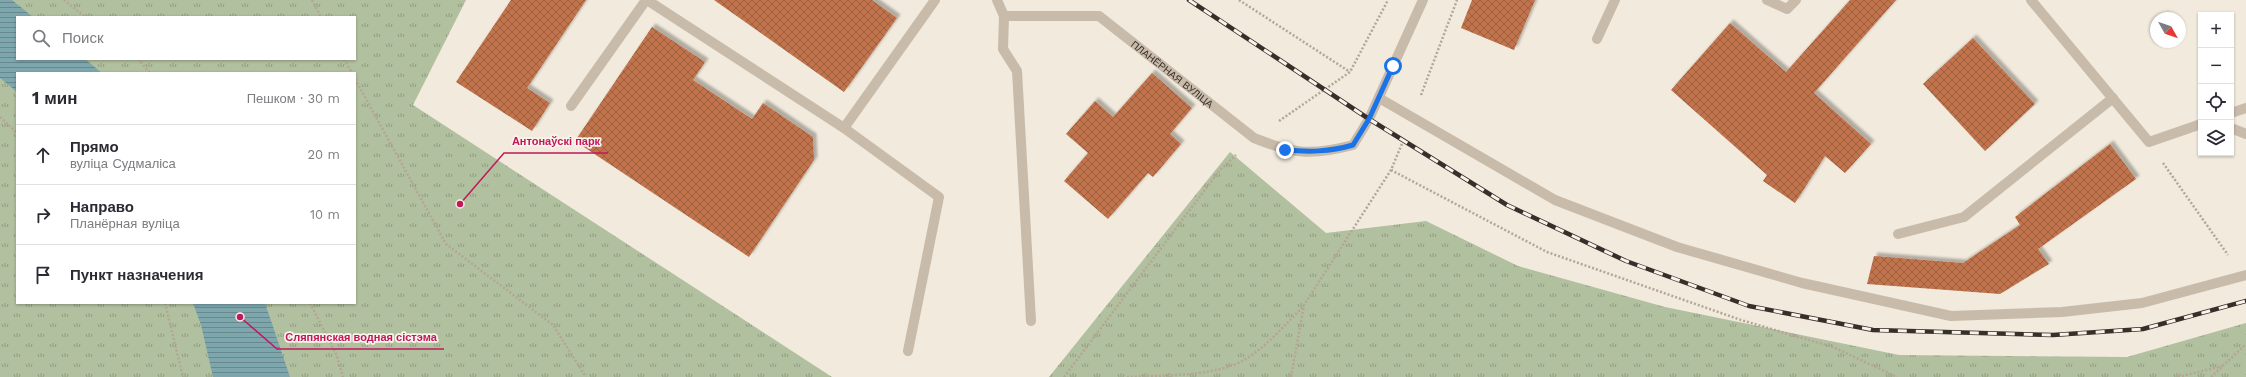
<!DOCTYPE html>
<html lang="ru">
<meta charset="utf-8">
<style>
:root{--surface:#fff;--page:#f7f7f7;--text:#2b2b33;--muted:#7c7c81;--line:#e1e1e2}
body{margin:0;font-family:"Work Sans",sans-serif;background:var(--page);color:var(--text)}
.controls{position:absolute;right:12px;top:12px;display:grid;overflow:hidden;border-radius:0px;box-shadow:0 1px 3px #0004}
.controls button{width:36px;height:36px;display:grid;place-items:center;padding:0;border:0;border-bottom:1px solid var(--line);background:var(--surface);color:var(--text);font:20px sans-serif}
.compass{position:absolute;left:2150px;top:12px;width:36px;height:36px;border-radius:50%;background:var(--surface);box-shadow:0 1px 3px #0004;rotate:130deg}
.stop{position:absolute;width:12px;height:12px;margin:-9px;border:3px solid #1a73e8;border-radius:50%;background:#fff}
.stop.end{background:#1a73e8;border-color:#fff;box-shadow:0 1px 4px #0008}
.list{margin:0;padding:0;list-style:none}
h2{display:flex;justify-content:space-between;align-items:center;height:52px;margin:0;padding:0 16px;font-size:17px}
h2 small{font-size:13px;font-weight:400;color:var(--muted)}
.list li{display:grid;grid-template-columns:26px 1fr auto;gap:12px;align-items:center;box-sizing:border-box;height:60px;padding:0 16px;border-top:1px solid var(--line)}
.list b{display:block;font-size:15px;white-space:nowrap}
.list p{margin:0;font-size:13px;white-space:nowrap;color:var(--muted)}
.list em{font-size:13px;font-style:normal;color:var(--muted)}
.icon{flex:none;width:22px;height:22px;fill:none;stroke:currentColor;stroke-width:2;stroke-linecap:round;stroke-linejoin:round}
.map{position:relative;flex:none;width:2246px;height:377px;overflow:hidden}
.search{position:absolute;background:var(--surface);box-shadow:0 1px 3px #0004;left:16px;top:16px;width:340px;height:44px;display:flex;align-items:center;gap:10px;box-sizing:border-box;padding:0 14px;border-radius:0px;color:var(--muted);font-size:15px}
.panel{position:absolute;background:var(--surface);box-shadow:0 1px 3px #0004;left:16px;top:72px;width:340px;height:232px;border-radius:0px}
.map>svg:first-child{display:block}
.park{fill:url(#park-tufts);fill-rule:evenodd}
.water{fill:url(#water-rules)}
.building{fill:url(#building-cross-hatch);filter:url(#shadow)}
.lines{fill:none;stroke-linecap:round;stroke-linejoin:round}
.path{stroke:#b5a594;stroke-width:2.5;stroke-dasharray:2 2;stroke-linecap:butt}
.lane{stroke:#c9bbaa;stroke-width:10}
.street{stroke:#c9bbaa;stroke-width:10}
.rail-casing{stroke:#372f29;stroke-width:4.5}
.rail{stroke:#f9f3ea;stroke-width:3;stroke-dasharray:9;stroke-linecap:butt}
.route{stroke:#1a73e8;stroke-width:5}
.labels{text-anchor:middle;stroke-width:3.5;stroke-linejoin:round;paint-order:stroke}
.street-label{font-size:10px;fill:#372f29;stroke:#f9f3ea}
.leader{fill:none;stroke:#c2185b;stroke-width:1.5}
.callout-dot{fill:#c2185b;stroke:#f9f3ea;stroke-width:1.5}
.callout-label{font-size:11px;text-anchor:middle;font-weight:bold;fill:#c2185b;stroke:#f9f3ea;stroke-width:3.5;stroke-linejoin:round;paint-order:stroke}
</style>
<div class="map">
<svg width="2246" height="377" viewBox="0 0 2246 377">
<defs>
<pattern id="park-tufts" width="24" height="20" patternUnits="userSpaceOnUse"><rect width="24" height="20" fill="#b1c09e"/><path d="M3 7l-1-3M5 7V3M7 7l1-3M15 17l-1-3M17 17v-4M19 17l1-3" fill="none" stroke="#919c81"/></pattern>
<pattern id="water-rules" width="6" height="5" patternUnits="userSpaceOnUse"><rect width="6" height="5" fill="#7da7ad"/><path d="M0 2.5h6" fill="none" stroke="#67888d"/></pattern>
<pattern id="building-cross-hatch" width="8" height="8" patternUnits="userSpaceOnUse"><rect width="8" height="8" fill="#c1734c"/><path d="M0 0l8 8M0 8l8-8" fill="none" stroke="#9e5f3f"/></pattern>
<filter id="shadow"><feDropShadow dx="3.5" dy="-3.5" stdDeviation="1" flood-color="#0004"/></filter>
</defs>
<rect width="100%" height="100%" fill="#f1eadd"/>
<g class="park">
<path d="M 0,0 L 466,0 L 413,105 L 832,377 L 0,377 ZM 17,17 L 355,17 L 355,59 L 17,59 ZM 17,73 L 355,73 L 355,303 L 17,303 Z"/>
<polygon points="1230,152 1326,233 1426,221 1518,266 1665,307 1899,355 2127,357 2246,323 2246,377 1049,377"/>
</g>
<g class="water">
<polygon points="0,0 12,0 33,17 17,17 17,59 85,59 102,73 17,73 17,92 0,78"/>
<polygon points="193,303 265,303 290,377 213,377 201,325"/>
</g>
<g class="building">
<polygon points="511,0 586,0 527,88 550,103 532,131 456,82"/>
<polygon points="714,0 872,0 897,18 844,92"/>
<polygon points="1472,0 1535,0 1514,50 1461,28"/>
<polygon points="1850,0 1896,0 1814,93 1871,144 1845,173 1825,156 1795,203 1763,181 1767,175 1671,90 1730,23 1786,72"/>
<polygon points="652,27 705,62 693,80 752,119 763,103 813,137 814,160 749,257 575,141"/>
<polygon points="1973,38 2035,104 1985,151 1923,84"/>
<polygon points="1152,73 1192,108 1170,134 1181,144 1153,177 1148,173 1108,219 1064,181 1088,153 1066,134 1095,101 1113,117"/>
<polygon points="2110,144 2136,179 2038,249 2049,264 2000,294 1867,284 1874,256 1963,263 2020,225 2015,217"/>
</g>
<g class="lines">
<g class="path">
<polyline points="64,0 85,17"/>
<polyline points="312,0 321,17"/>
<polyline points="1239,0 1350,72"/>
<polyline points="138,59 150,73"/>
<polyline points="344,59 352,73"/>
<polyline points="355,79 446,244 553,325 586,377"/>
<polyline points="1421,95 1457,0"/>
<polyline points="0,117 17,133"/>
<polyline points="1279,121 1350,72 1388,0"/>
<polyline points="2163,163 2228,255"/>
<polyline points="1391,170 1547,252 1741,320 1833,347 1897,377"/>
<polyline points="165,303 183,377"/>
<polyline points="310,303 337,356 343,377"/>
<polyline points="1064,377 1220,170 1236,155"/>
<path d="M 1127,377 C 1162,375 1203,377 1236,364 C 1262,353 1284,325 1304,306"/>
<polyline points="1291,377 1304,305 1391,170 1404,139"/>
<polyline points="2178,377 2222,366"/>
<polyline points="2211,377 2246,344"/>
</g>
<g class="lane">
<polyline points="647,0 844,128 935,0"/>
<polyline points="1767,0 1787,9 1796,0"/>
<polyline points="2031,0 2149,142 2201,124"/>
<polyline points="1004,16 1003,49 1017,71 1031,321"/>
<polyline points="1597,39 1615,0"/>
<polyline points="1379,98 1555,200 1677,247 1802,283 1951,316 2062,312 2142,303 2246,275"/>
<polyline points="571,106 646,0"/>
<polyline points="2231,113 2246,108"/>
<polyline points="844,128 939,197 908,351"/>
<polyline points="2231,128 2246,134"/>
<polyline points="1898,234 1964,217 2113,98"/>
</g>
<path class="street" id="s1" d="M 997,0 L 1004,16 L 1099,16 L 1254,138 C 1294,154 1311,156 1353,145 L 1369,119 L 1423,0"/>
<g class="rail-casing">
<polyline id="rail" points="1189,0 1369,119 1507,205 1626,261 1749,306 1873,330 2053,335 2143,329 2246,301"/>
</g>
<use href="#rail" class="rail"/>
</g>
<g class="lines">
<path class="route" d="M 1285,150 C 1309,152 1329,152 1353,145 L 1369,119 L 1393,66"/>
</g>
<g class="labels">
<g class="street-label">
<text dy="4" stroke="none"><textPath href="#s1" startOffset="206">ПЛАНЁРНАЯ ВУЛІЦА</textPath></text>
</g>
</g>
<path class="leader" d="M460 204L504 153H608M240 317L277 349H444"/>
<g class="callout-dot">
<circle cx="460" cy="204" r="4"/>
<circle cx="240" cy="317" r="4"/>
</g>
<g class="callout-label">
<text x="556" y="145">Антонаўскі парк</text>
<text x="361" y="341">Сляпянская водная сістэма</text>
</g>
</svg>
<div class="controls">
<button>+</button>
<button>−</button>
<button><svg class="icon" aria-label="locate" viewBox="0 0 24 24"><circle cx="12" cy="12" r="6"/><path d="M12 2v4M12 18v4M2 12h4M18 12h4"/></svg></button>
<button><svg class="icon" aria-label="layers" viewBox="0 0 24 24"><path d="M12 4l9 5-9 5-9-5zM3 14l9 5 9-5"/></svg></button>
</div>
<svg class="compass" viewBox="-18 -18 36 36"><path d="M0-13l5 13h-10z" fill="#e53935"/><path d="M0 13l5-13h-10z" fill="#7c7c81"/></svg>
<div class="stop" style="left:1393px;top:66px"></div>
<div class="stop end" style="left:1285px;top:150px"></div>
<div class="search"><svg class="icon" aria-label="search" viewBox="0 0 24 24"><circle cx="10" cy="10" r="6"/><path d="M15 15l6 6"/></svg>Поиск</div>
<section class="panel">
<h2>1 мин<small>Пешком · 30 m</small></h2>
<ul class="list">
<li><svg class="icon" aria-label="ahead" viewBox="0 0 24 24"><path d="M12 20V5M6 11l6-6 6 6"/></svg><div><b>Прямо</b><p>вуліца Судмаліса</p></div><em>20 m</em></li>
<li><svg class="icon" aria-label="right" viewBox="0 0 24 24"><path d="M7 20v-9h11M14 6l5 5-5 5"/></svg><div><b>Направо</b><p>Планёрная вуліца</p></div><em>10 m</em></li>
<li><svg class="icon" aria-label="arrive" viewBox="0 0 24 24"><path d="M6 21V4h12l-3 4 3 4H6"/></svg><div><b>Пункт назначения</b></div></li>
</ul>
</section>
</div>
